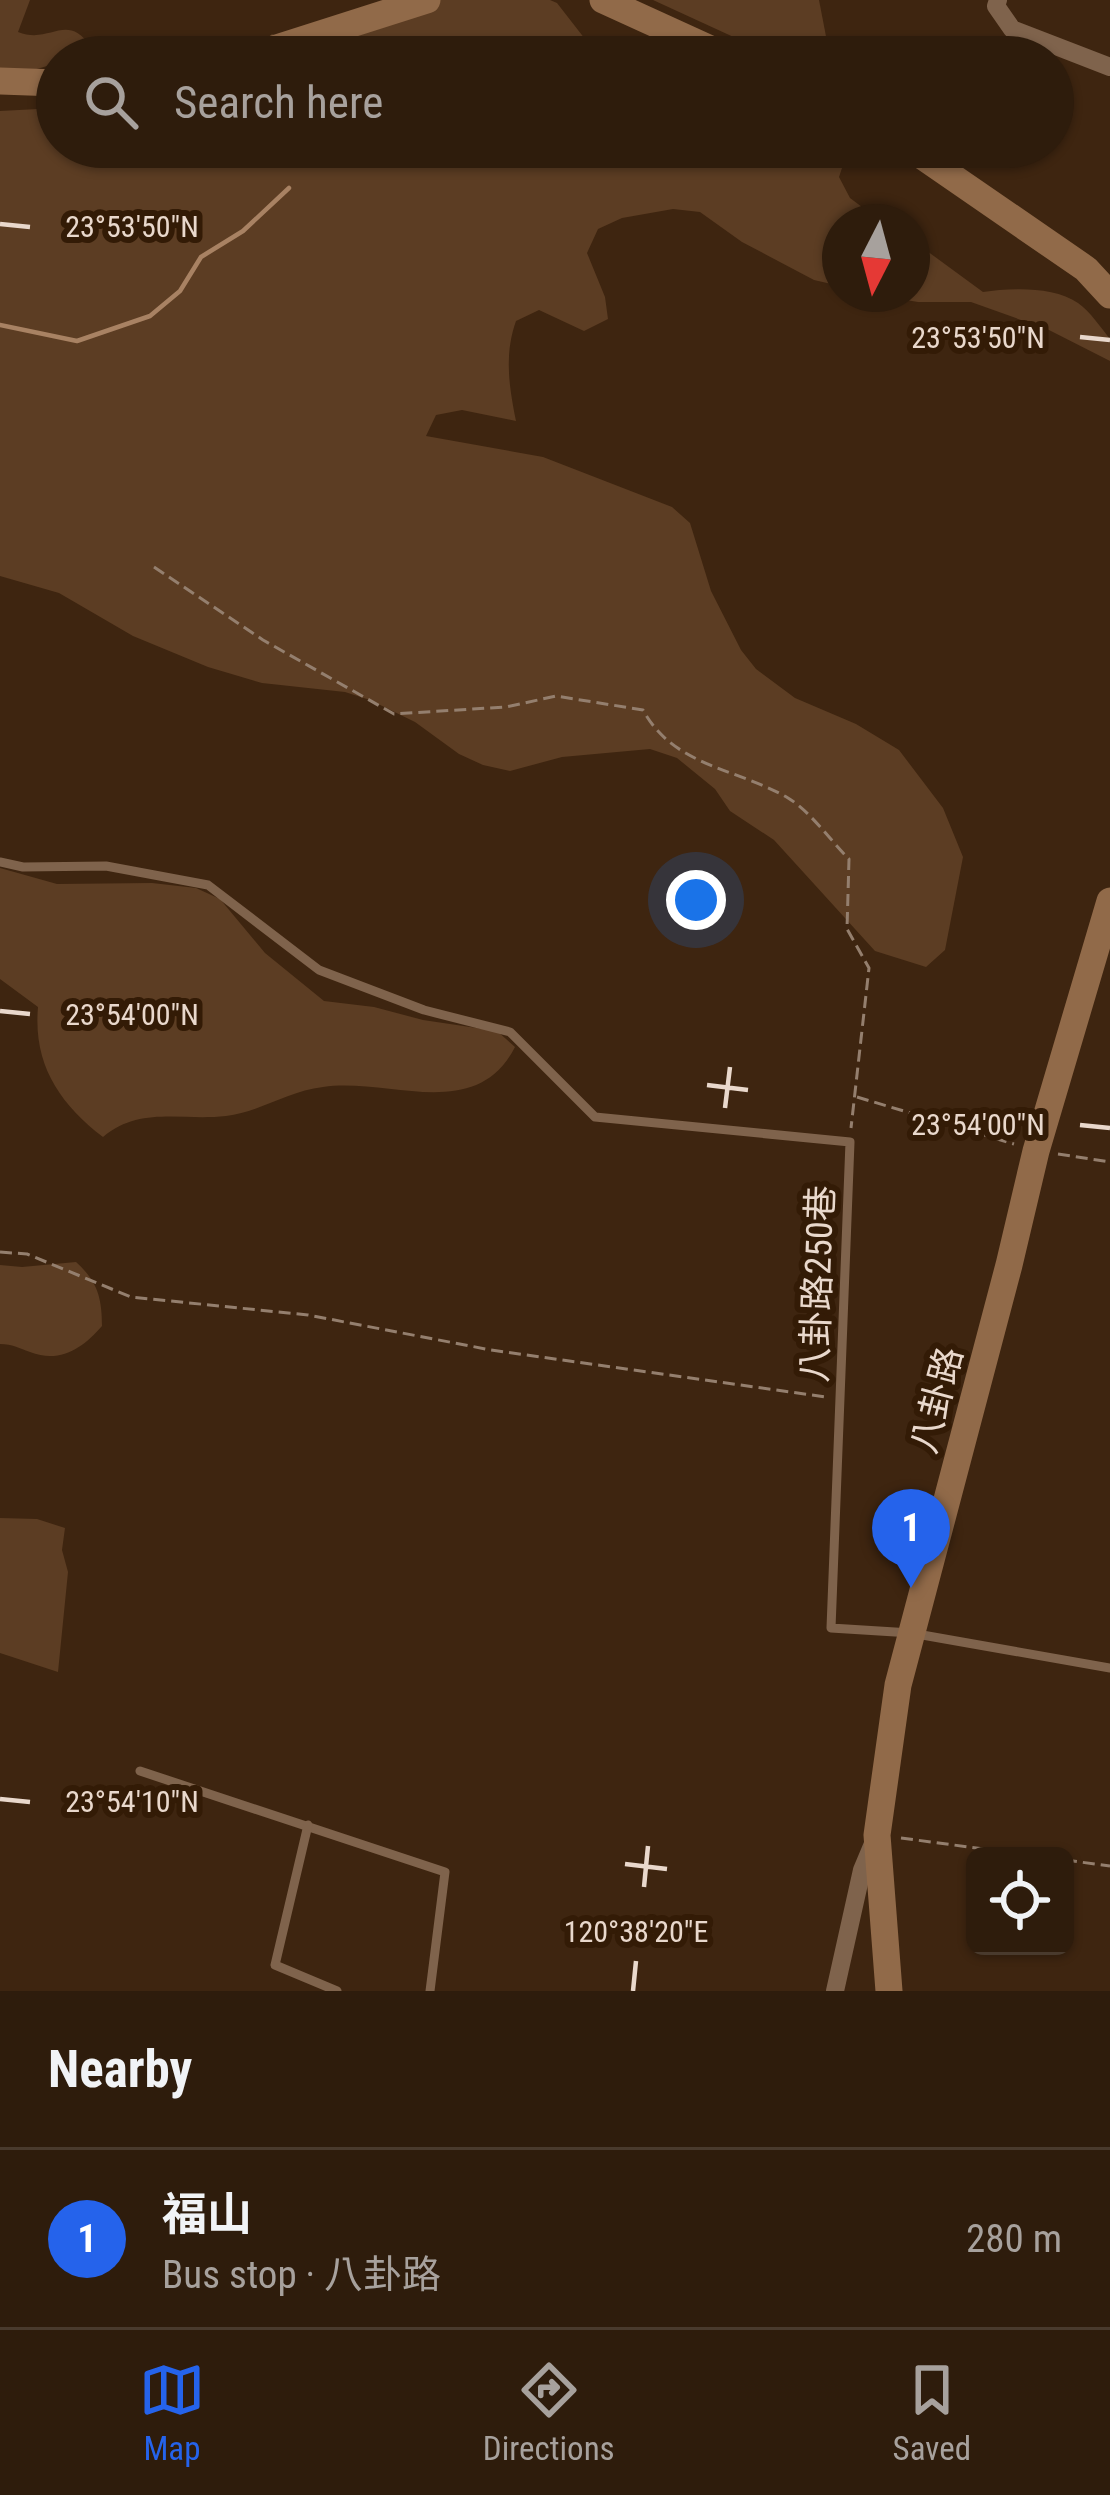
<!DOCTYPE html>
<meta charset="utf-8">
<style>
:root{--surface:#2e1c0c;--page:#3a291a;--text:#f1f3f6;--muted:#a7a19d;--line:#493a2d;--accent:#2563eb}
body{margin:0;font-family:"Roboto Condensed","Noto Sans TC",sans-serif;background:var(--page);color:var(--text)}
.controls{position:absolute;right:36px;bottom:36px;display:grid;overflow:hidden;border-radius:18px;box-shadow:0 3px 9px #0004}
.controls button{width:108px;height:108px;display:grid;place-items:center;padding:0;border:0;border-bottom:3px solid var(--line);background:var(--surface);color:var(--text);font:60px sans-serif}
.compass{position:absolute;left:822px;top:204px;width:108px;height:108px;border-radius:50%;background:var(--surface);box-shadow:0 3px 9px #0004;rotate:186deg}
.you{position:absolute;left:696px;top:900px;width:42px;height:42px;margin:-30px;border:9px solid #fff;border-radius:50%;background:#1a73e8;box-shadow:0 0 0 18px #1a73e833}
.badge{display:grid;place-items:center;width:78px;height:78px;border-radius:50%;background:var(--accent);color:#fff;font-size:39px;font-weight:700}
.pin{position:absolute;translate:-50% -99px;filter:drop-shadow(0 3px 6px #0008)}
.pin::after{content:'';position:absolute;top:63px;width:42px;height:36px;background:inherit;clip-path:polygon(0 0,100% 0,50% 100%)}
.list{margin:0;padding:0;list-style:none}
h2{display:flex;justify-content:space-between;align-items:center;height:156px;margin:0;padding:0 48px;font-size:51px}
h2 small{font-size:39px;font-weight:400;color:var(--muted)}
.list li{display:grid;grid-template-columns:78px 1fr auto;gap:36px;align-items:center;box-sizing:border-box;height:180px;padding:0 48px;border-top:3px solid var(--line)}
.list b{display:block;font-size:45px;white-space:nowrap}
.list p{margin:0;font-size:39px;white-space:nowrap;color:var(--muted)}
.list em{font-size:39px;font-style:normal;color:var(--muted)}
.icon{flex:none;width:66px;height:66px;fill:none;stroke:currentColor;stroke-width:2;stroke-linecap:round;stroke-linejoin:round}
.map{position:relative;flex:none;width:1110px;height:1991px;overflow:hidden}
.search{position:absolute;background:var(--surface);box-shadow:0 3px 9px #0004;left:36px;right:36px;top:36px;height:132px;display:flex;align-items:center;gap:30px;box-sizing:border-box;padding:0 42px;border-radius:66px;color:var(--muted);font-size:45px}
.sheet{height:336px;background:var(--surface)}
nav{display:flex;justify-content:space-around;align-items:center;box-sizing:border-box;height:168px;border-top:3px solid var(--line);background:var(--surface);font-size:33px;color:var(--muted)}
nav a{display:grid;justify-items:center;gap:6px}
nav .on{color:var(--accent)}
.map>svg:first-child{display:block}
.green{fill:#5c3d23}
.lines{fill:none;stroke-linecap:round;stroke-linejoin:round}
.stream{stroke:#a88263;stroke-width:4.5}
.path{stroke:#947f6e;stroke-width:3;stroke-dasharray:12 6;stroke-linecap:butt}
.service{stroke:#7f634c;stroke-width:9}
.minor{stroke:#7f634c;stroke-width:18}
.secondary{stroke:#916a49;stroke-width:27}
.ticks{fill:none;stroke:#e9d8cc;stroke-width:4.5}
.labels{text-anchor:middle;stroke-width:12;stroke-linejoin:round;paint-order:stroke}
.street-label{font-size:36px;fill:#e9d8cc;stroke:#331b06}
.ticks-label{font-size:30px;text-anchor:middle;fill:#e9d8cc;stroke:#331b06;stroke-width:12;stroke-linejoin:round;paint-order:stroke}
</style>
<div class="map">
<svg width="1110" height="1991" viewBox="0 0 1110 1991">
<rect width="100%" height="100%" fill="#3e2510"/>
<g class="green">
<path d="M 0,0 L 30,0 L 18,32 C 51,45 66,11 91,47 L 86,57 L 57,57 L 57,63 L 0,80 Z"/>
<polygon points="404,0 550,0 557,3 599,57 245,57 272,34 293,44"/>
<polygon points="653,0 819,0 830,57 777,57"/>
<path d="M 57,108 L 57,147 L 844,147 L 847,153 L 839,177 L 850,198 L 882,222 L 840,222 L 840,286 L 814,280 L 742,242 L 700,212 L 673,209 L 622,218 L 598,229 L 587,253 L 605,297 L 608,319 L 584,331 L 539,310 L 516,321 C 504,355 509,386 516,421 L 462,410 L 436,415 L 426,436 L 543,457 L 672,507 L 690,523 L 711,591 L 741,650 L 756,669 L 795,698 L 856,724 L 899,750 L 943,808 L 963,857 L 945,950 L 926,967 L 875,951 L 774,840 L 730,811 L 715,789 L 677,758 L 650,749 L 562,757 L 510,771 L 483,765 L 459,754 L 415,722 L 370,700 L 345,692 L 262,683 L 208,667 L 133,636 L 59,593 L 0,576 L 0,111 Z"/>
<path d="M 912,240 L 983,292 C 1010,288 1054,286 1078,303 C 1090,311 1101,328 1110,339 L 1110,361 L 1049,330 L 971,302 L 918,302 L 870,294 L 912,294 Z"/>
<path d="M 0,868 L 57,884 L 152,883 L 196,888 L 220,899 L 265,953 L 324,1001 L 374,1007 L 423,1020 L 497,1031 L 515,1047 C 476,1124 388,1077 323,1087 C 288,1091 260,1112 226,1116 C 181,1121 140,1106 103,1137 C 59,1103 33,1064 38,1007 L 0,979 Z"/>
<path d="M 76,1262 C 97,1281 102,1297 102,1326 C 83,1348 60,1364 30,1352 C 18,1348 13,1344 0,1344 L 0,1265 L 22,1267 Z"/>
<polygon points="0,1518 37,1519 65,1528 62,1550 68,1572 58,1672 0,1653"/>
</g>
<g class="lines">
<polyline class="stream" points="0,325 77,341 150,316 180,291 201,257 243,231 289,188"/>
<g class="path">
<path d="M 154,567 L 263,640 L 394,714 L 506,707 L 556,696 L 643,710 C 674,767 737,768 788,798 C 810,811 830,840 849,859 L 847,929 L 869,968 L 851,1128"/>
<polyline points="857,1097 1014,1144"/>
<polyline points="1058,1154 1110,1162"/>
<polyline points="0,1252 27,1254 131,1297 308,1315 491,1350 826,1397"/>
<polyline points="901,1838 1036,1856"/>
<polyline points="1065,1860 1110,1866"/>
</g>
<g class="service">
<polyline points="0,862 23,867 106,866 208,885 319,970 424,1010 510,1032 595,1117 850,1142 831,1628 911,1633 1110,1668"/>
<polyline points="140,1771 445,1872 430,1991"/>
<polyline points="308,1825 275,1965 337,1991"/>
</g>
<g class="minor">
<polyline points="998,0 996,6 1012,29 1110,67"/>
<polyline points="835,1991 862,1870 875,1839"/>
</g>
<g class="secondary">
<polyline points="603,0 728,57"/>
<polyline points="224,57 270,50 427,0"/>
<polyline points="0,81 57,83"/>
<polyline points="909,147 1086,269 1110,295"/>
<polyline points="889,1991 877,1835 898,1685 1009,1265 1036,1151 1110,901"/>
</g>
</g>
<path class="ticks" d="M 0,224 L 30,227M 1080,337 L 1110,340M 0,1011 L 30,1014M 707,1085 L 748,1090M 725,1108 L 730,1067M 1080,1125 L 1110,1128M 0,1799 L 30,1802M 625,1864 L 667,1869M 644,1887 L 648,1846M 633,1991 L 636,1961"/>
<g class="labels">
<g class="street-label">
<text transform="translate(817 1284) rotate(-88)" y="13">八卦路250巷</text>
<text transform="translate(936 1400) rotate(-75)" y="13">八卦路</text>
</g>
</g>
<g class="ticks-label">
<text x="132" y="237">23°53'50"N</text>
<text x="978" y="348">23°53'50"N</text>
<text x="132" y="1025">23°54'00"N</text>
<text x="978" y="1135">23°54'00"N</text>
<text x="132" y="1812">23°54'10"N</text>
<text x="636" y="1942">120°38'20"E</text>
</g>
</svg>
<div class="controls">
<button><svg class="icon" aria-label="locate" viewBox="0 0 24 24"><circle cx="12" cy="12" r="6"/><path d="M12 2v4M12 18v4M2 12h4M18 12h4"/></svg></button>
</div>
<svg class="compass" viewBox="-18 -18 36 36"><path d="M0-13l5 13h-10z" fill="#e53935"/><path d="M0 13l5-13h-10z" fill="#a7a19d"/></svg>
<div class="you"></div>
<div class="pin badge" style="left:911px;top:1588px">1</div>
<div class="search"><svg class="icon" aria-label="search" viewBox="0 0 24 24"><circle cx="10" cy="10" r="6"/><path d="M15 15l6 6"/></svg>Search here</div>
</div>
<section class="sheet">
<h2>Nearby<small></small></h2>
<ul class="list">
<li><span class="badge">1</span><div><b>福山</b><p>Bus stop · 八卦路</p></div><em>280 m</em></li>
</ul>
</section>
<nav>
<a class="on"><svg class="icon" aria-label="map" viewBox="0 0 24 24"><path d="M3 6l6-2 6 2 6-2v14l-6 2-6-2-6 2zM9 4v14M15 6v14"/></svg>Map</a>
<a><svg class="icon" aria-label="directions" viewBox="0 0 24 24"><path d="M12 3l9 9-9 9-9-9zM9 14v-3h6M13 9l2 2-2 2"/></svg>Directions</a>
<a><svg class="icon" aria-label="saved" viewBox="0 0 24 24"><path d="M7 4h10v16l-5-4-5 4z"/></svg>Saved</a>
</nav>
